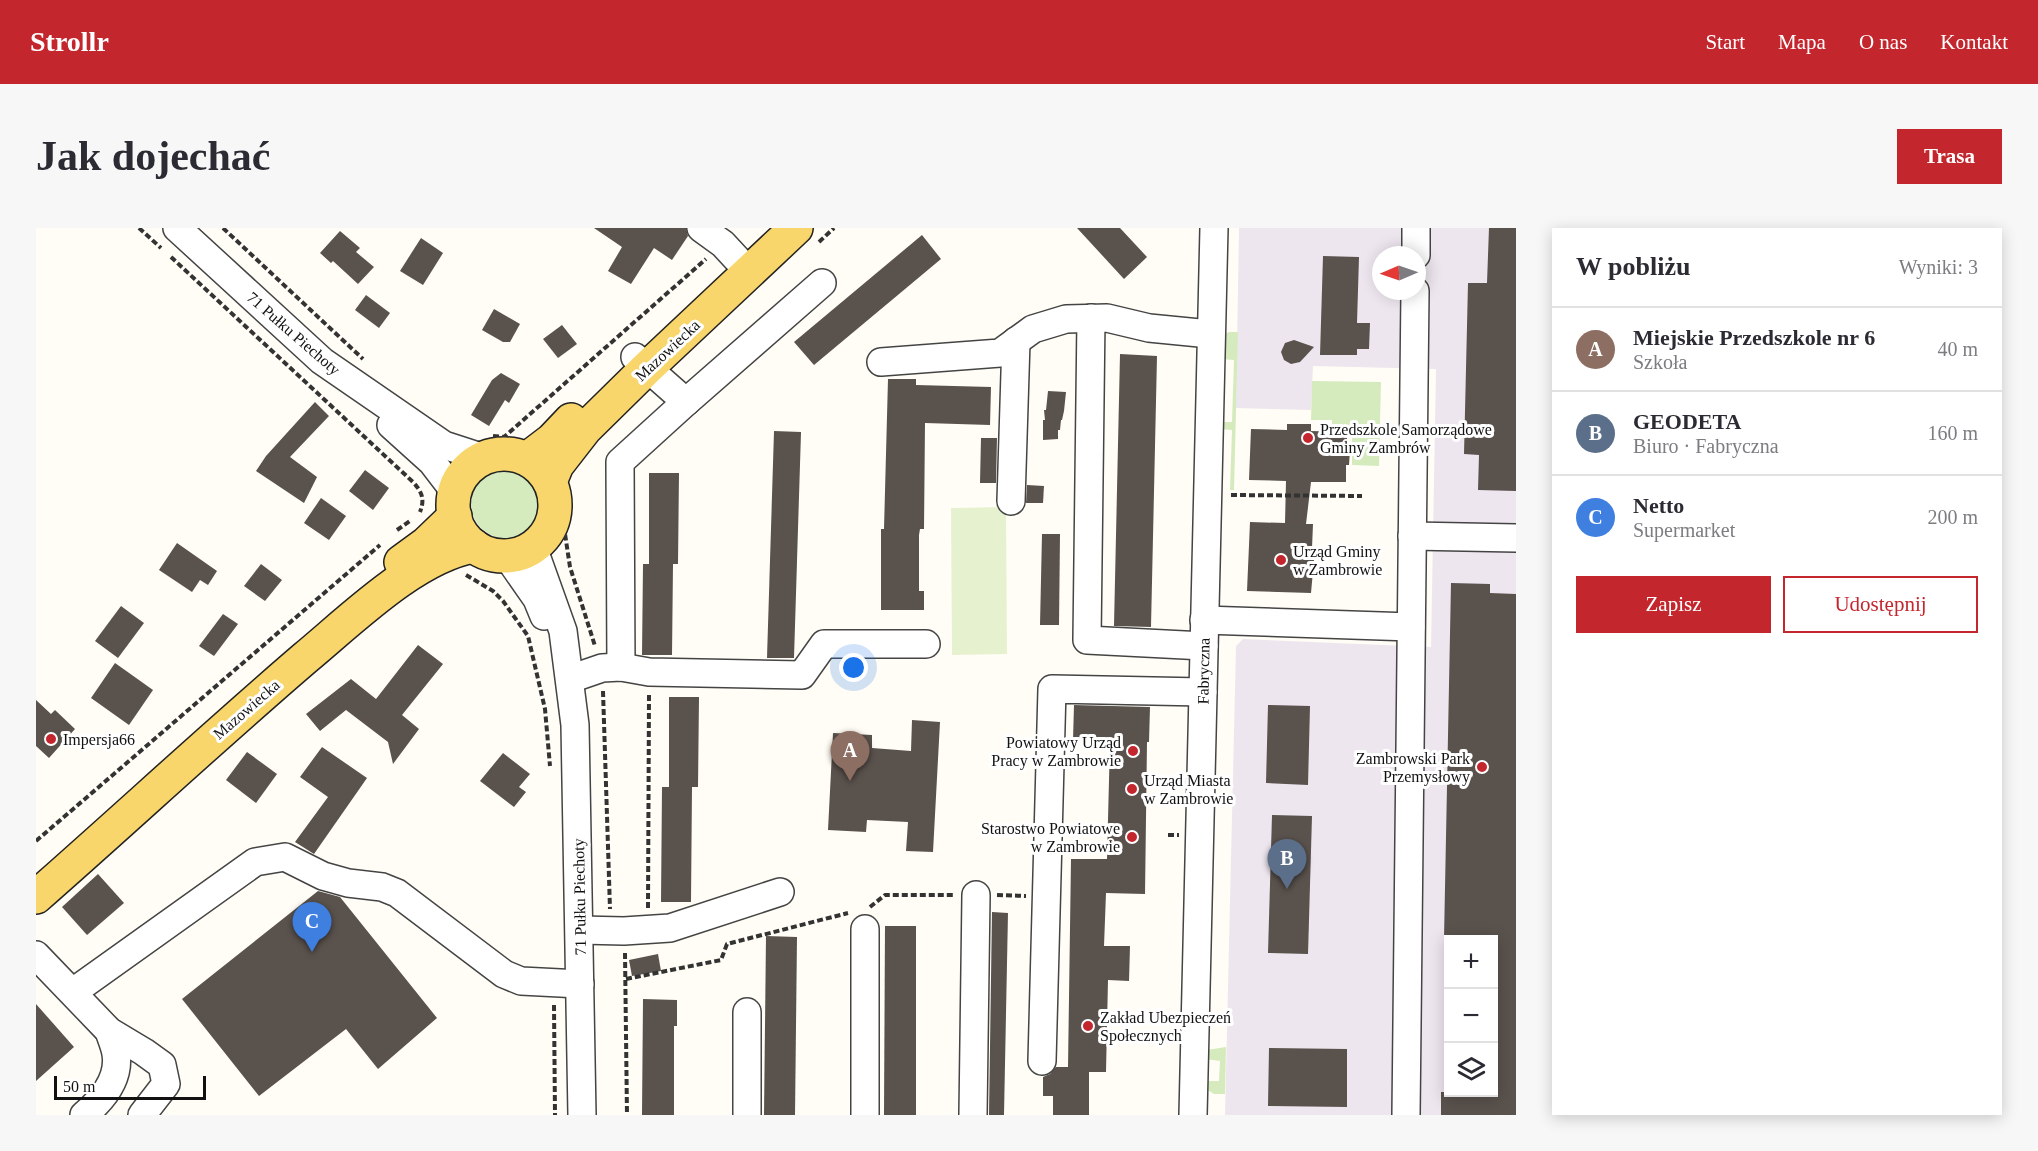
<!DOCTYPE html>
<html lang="pl">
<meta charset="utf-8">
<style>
:root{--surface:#fff;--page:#f7f7f7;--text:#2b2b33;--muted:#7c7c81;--line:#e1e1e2;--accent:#c4262e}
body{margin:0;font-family:Georgia,serif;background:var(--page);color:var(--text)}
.controls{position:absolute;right:18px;bottom:18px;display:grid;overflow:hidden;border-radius:0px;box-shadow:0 3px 15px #0003}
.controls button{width:54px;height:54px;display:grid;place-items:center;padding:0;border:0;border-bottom:2px solid var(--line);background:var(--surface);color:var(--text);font:30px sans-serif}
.compass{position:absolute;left:1336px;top:18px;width:54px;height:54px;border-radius:50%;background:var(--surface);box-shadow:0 3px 15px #0003;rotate:268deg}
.scale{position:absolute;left:18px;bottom:15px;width:152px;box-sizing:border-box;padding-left:6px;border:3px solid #111;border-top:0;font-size:16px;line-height:21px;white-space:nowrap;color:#111;-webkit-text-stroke:4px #fff;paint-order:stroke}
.you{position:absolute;left:818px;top:440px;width:21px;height:21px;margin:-15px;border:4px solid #fff;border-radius:50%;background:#1a73e8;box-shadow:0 0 0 9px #1a73e833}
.badge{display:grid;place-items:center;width:39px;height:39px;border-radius:50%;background:var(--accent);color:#fff;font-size:20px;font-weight:700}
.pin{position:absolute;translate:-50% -50px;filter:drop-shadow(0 2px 3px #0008)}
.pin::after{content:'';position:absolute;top:32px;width:21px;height:18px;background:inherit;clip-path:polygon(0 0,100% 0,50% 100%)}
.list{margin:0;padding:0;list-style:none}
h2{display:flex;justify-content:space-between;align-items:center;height:78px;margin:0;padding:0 24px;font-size:26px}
h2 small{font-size:20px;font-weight:400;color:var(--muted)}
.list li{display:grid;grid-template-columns:39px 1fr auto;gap:18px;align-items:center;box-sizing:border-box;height:84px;padding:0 24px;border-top:2px solid var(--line)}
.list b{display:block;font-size:22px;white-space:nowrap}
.list p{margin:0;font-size:20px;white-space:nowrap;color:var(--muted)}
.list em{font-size:20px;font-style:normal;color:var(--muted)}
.actions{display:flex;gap:12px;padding:18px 24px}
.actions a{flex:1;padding:14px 0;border:2px solid var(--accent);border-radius:0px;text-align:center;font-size:21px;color:var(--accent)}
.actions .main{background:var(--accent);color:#fff}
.icon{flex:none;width:33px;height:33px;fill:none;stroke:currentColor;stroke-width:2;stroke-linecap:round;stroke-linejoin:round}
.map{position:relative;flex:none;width:1480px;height:887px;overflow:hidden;border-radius:0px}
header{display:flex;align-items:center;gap:36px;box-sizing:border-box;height:84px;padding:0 30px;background:var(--accent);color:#fff}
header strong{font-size:28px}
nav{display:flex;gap:33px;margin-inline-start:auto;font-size:21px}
.intro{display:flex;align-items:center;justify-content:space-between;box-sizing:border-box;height:144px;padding:0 36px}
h1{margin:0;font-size:42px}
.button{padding:15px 27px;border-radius:0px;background:var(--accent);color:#fff;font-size:21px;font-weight:700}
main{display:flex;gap:36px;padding:0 36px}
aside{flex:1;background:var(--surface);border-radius:0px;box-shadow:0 3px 15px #0003}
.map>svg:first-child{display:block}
.industrial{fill:#eee6ef;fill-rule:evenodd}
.green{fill:#d5ebbd}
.pitch{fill:#e6f2cf}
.building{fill:#5a524d}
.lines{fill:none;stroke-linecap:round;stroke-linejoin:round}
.minor-casing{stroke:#444;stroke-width:30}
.major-casing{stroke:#222;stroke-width:36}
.path{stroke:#333;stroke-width:4;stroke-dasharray:6 3;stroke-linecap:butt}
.minor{stroke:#fff;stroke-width:27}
.major{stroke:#f9d66b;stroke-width:33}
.poi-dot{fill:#c4262e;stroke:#fff;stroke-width:2}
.labels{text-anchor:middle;stroke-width:6;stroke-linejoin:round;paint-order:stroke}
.street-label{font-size:16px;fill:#111;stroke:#fff}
.poi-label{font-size:16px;fill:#111;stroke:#fff;text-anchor:start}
</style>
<header>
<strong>Strollr</strong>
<nav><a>Start</a><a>Mapa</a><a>O nas</a><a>Kontakt</a></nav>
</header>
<div class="intro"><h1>Jak dojechać</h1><a class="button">Trasa</a></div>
<main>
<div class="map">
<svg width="1480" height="887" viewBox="0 0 1480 887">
<rect width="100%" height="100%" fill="#fffdf5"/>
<path class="industrial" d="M 1203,0 L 1480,0 L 1480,887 L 1189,887 L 1200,418 L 1207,411 L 1395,419 L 1400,141 L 1277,138 L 1275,182 L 1200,180 ZM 1345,27 L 1381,27 L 1381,63 L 1345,63 ZM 1412,712 L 1458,712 L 1458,864 L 1412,864 Z"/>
<g class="green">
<polygon points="1193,104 1202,104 1198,262 1194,262 1196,202 1184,201 1184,194 1196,194 1198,132 1186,131 1184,109"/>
<polygon points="1276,153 1345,154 1343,238 1316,237 1316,201 1296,200 1296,192 1275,192"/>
<circle cx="469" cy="276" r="34"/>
<polygon points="1190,819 1189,866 1178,866 1167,859 1172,853 1183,853 1184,833 1169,831 1171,822"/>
</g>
<polygon class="pitch" points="970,279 971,426 916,427 915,280"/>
<g class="building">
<polygon points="558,0 650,0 652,8 636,32 618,20 595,56 572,43 586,19"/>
<polygon points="1041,0 1084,0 1111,29 1088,51"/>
<polygon points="1453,0 1480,0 1480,263 1442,262 1443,227 1428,226 1432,55 1451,55"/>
<polygon points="304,3 324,20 320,24 338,39 322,56 297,33 295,35 284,25"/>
<polygon points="886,7 905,31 778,137 758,114"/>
<polygon points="385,10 407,25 387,57 364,43"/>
<polygon points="1287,28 1323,29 1321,95 1334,95 1333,121 1321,121 1321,127 1284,127"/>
<polygon points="330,67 354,85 343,100 319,82"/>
<polygon points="458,81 484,96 474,114 467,114 446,102"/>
<polygon points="526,97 541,116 522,130 507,111"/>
<polygon points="1258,112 1278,119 1264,134 1255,136 1248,132 1245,124 1249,115"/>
<polygon points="1084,126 1121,128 1115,399 1078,398"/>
<polygon points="465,145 484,156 473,175 469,172 453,198 435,187 456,152"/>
<polygon points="852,151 880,151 880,157 955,159 954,197 889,195 888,301 884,301 883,307 883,363 888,363 888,382 845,382 845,301 848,301"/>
<polygon points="1012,163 1030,164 1028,183 1026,192 1025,192 1024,202 1022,202 1022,211 1007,212 1007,192 1009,192 1008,182 1010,182"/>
<polygon points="279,174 293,188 254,229 281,249 268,275 220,243 230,228"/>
<polygon points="1251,196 1275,196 1275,203 1311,204 1311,222 1314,222 1313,237 1310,237 1310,254 1275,254 1270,296 1277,296 1276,320 1279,321 1275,365 1211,363 1214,294 1249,295 1250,253 1213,252 1215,201 1251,202"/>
<polygon points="738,203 765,204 758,430 731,430"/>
<polygon points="945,210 961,210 960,255 944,255"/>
<polygon points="329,242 353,260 337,282 313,263"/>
<polygon points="613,245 643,245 642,336 637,336 636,427 606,427 607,336 613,336"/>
<polygon points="991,257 1008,258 1007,275 990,275"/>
<polygon points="285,270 310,288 293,312 268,295"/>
<polygon points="1006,306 1024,306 1023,397 1004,397"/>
<polygon points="141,315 181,343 172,357 164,352 156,364 123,342"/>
<polygon points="225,336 246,352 229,373 208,358"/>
<polygon points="1415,355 1454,356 1454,365 1480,366 1480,887 1405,887 1405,864 1458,864 1458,711 1408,711"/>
<polygon points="85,378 108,395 82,430 59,413"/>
<polygon points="187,386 202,396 178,428 163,418"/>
<polygon points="382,417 407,436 366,487 383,501 357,536 352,514 310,482 284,503 270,486 315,451 340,471"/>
<polygon points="79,435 117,462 93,497 55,470"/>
<polygon points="633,469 663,469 662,559 656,559 655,674 625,674 626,559 633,559"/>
<polygon points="0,472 15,486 19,482 39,501 13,530 0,518"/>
<polygon points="1038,477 1114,479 1113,514 1111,514 1109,666 1070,665 1068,718 1094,718 1093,753 1072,752 1070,844 1053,844 1053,887 1017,887 1017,868 1007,868 1007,849 1014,846 1020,839 1032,839 1035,631 1071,631 1074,513 1037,512"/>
<polygon points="1232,477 1274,478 1272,557 1230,555"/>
<polygon points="876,492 904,494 897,624 870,623 872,594 831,592 830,604 792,602 797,505 836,507 836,520 875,523"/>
<polygon points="286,519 331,550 278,626 259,614 292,569 264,549"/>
<polygon points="211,524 241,546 220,575 190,552"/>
<polygon points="467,525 494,546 483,559 490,564 478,579 444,553"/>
<polygon points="1236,587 1276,588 1272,726 1232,725"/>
<polygon points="62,646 88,675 51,707 26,679"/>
<polygon points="282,663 304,669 401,790 342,841 310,801 223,868 146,771"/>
<polygon points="956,684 972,685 968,887 953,887"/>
<polygon points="849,698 880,698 880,887 848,887"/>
<polygon points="730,708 761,709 759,887 728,887"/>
<polygon points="622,726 625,743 596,748 593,732"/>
<polygon points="607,771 641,772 641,798 638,798 638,887 606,887"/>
<polygon points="0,776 38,819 0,853"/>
<polygon points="1233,820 1311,821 1311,879 1232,878"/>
</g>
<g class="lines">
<g class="minor-casing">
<g id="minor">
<polyline points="141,0 286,133 408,217 448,230"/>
<polyline points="665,0 687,16 713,44"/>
<polyline points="1380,27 1380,0"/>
<polyline points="1055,90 1051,412 1168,418"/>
<polyline points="599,129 650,174 786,55"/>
<polyline points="845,134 964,125 997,101 1030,91 1071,90 1113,100 1174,106"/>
<polyline points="355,197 396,234 419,264"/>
<polyline points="975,273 980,113"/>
<polyline points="1376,308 1480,310"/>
<polyline points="497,319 527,403 539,497 546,887"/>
<polyline points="471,328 501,371 508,388"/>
<polyline points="1168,392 1375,399"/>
<polyline points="585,439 584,234 650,174"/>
<polyline points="534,451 566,440 585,439 613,444 766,447 788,416 890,416"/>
<polyline points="544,702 588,703 634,700 744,664"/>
<polyline points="0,727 73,803 108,824 126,837 130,856 106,887"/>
<polyline points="37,764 219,634 249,629 287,648 312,655 346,659 361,665 468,746 485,753 544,756"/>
<polyline points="711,784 711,887"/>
<polyline points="1006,833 1016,461 1167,464"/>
<path d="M 48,887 C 66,872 84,851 80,826 C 79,818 75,810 73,803"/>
<polyline points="829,887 829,701"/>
<polyline points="937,887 940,667"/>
<polyline points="1157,887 1178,0"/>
<polyline points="1370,887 1379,63"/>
</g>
</g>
<g class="major-casing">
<g id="major">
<circle cx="468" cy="277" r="51"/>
<polyline points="491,231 516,212 535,192"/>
<polyline points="514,254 521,237 549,201 611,140 760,0"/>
<polyline points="365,334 391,315 419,288"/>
<path d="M 0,669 C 90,590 178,508 269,430 C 315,392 379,328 438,318"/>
</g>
</g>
<g class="path">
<polyline points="103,0 125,20"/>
<polyline points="187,0 327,131"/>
<polyline points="783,14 798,0"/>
<path d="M 135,29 L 377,254 C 386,264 389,271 384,284"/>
<polyline points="457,208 468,209 670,31"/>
<polyline points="1195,267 1326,268"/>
<polyline points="534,271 529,306 534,339 559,418"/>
<polyline points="361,302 374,293"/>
<polyline points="430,347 457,363 467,373 492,408 509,481 514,538"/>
<polyline points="567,463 574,681"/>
<polyline points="1132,607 1143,607"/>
<polyline points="0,613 344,317"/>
<polyline points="961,667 990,668"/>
<polyline points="834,679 849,667 918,667"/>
<polyline points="612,680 613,466"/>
<polyline points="589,725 591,887"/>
<polyline points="590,751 685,732 691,716 812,685"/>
<polyline points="518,777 519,887"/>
</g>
<use href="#minor" class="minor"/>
<use href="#major" class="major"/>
</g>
<g class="poi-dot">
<circle cx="1272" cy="210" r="6"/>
<circle cx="1245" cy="332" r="6"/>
<circle cx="15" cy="511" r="6"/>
<circle cx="1097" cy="523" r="6"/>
<circle cx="1446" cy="539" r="6"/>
<circle cx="1096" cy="561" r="6"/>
<circle cx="1096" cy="609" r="6"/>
<circle cx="1052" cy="798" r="6"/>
</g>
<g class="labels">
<g class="street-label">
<text transform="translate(258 105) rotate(41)" y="6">71 Pułku Piechoty</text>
<text transform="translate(631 122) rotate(-43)" y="6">Mazowiecka</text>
<text transform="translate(1167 443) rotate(-89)" y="6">Fabryczna</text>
<text transform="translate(210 481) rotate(-41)" y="6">Mazowiecka</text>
<text transform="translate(543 669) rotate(-91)" y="6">71 Pułku Piechoty</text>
</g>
<g class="poi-label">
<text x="1284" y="207">Przedszkole Samorządowe<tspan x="1284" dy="18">Gminy Zambrów</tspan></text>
<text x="1257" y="329">Urząd Gminy<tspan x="1257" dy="18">w Zambrowie</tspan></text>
<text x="27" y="517">Impersja66</text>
<text x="1085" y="520" text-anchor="end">Powiatowy Urząd<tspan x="1085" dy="18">Pracy w Zambrowie</tspan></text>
<text x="1434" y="536" text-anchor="end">Zambrowski Park<tspan x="1434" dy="18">Przemysłowy</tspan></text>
<text x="1108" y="558">Urząd Miasta<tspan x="1108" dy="18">w Zambrowie</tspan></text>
<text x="1084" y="606" text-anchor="end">Starostwo Powiatowe<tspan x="1084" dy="18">w Zambrowie</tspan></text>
<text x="1064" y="795">Zakład Ubezpieczeń<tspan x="1064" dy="18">Społecznych</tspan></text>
</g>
</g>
</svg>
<div class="controls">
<button>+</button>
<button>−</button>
<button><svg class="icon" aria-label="layers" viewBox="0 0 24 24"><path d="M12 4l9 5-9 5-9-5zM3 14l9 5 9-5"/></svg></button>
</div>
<svg class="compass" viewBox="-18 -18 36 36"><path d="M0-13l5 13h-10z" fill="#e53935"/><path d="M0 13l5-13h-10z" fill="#7c7c81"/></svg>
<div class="scale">50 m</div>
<div class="you"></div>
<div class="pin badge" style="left:814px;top:553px;background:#8d6e63">A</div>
<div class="pin badge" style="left:1251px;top:661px;background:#5c6f8a">B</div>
<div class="pin badge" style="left:276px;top:724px;background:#3f7fe0">C</div>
</div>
<aside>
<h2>W pobliżu<small>Wyniki: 3</small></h2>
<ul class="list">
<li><span class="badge" style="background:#8d6e63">A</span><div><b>Miejskie Przedszkole nr 6</b><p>Szkoła</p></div><em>40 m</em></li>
<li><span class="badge" style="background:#5c6f8a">B</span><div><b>GEODETA</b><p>Biuro · Fabryczna</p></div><em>160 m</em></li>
<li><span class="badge" style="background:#3f7fe0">C</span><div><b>Netto</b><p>Supermarket</p></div><em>200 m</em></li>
</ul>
<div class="actions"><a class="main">Zapisz</a><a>Udostępnij</a></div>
</aside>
</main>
